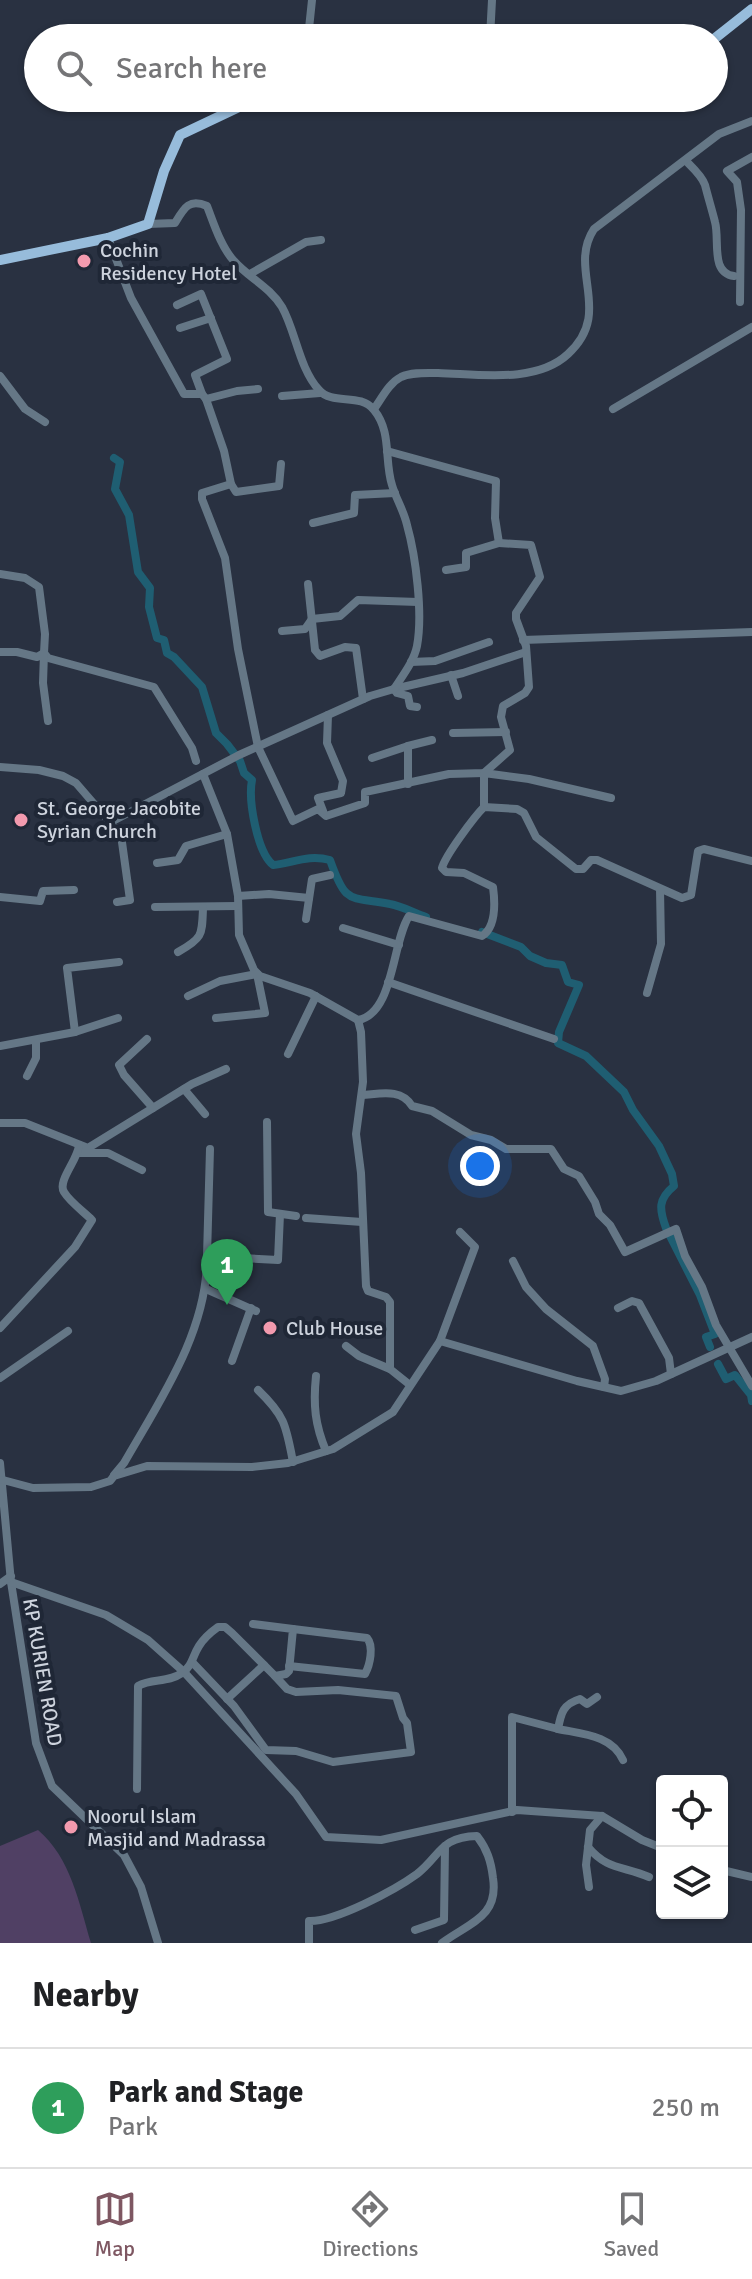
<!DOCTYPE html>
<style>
:root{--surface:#fff;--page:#f2f2f2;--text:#202124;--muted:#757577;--line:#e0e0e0;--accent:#7e5762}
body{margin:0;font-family:Signika,sans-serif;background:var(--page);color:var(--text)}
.controls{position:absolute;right:24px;bottom:24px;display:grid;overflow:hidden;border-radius:8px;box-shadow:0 2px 6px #0004}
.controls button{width:72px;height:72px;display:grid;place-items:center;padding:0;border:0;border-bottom:2px solid var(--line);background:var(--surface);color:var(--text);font:40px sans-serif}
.you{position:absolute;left:480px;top:1166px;width:28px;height:28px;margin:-20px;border:6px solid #fff;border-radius:50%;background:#1a73e8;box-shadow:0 0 0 12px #1a73e833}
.badge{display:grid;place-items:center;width:52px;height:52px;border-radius:50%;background:var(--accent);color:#fff;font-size:26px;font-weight:700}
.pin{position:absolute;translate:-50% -66px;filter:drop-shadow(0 2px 4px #0008)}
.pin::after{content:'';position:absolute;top:42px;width:28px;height:24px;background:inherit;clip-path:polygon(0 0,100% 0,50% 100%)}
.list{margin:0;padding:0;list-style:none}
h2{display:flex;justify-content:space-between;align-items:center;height:104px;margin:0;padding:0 32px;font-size:34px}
h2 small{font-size:26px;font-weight:400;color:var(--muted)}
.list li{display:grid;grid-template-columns:52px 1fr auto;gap:24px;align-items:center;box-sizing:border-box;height:120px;padding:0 32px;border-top:2px solid var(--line)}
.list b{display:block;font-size:30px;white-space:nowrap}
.list p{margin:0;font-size:26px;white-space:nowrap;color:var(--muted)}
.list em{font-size:26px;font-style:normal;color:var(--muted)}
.icon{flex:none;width:44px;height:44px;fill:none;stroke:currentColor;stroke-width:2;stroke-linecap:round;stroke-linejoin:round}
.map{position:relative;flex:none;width:752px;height:1943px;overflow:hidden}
.search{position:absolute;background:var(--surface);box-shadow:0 2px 6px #0004;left:24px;right:24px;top:24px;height:88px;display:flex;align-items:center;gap:20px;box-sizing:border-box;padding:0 28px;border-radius:44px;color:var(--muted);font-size:30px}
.sheet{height:224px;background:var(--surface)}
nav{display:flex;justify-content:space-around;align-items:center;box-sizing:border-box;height:112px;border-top:2px solid var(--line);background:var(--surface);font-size:22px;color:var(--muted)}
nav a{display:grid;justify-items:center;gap:4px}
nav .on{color:var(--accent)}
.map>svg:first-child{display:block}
.green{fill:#504064}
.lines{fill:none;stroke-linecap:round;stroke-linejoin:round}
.canal{stroke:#1f5e72;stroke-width:8}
.minor{stroke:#657786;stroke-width:8}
.major{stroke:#97bcdb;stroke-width:10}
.poi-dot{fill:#f29aae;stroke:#1f2736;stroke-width:3}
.labels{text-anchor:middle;stroke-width:8;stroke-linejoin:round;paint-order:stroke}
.poi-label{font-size:20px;fill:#cdd3dd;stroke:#1f2736;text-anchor:start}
.street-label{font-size:20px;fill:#cdd3dd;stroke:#1f2736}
</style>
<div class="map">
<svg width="752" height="1943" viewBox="0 0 752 1943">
<rect width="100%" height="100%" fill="#293141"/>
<path class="green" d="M 38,1830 C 71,1858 79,1903 91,1943 L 0,1943 L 0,1846 Z"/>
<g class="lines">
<g class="canal">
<path d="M 114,458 L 120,462 L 115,489 L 129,515 L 138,572 L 150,588 L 149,607 L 157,638 L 164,640 L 167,653 L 174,657 L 202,687 L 216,733 L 227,744 L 240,761 L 244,773 L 252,780 C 248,800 257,852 273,865 C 293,863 308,854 330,860 C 346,905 348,896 390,904 C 402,906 414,913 426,917"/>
<path d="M 482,932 L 521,947 L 530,956 L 546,963 L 562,965 L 568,982 L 579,985 L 559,1032 L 558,1043 L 586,1056 L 624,1092 L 633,1110 L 659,1146 L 672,1174 L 674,1186 C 658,1199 659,1209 666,1228"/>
<polyline points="670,1236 700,1295 715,1334 706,1337 710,1347"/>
<polyline points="718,1364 726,1379 735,1375 751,1395 752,1401"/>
</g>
<g class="minor">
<polyline points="308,38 312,0"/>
<polyline points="490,38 492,0"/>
<path d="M 686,161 C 693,168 702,176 705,185 C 708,197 712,210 715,222 C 720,240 710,273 734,276"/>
<polyline points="108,238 131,298 184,394 202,394 206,399 224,451 231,484 236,492 279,486 281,464"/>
<polyline points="250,274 306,242 321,240"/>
<polyline points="740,302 741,210 737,182 727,171 752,157"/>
<polyline points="177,305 201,294 227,359 195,375 202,394"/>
<polyline points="180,328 211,318"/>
<polyline points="0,376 25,409 45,422"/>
<polyline points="282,396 320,393"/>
<polyline points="206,399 237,391 258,389"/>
<path d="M 374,409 C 382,398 389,383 401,377 C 412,372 426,373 438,373 C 478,374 536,384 568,354 C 614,312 567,270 594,229 L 719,134 L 752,121"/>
<polyline points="613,409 752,327"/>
<polyline points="231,484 202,493 202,499 225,558 238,649 258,747 293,821 318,809 326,816 365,803 365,792 449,774 484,773 510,750 501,717 503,706 525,693 529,687 526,646 516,619 516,613 540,577 531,545 499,543 495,518 496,481 387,451"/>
<polyline points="313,523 354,513 355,495 395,493"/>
<polyline points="446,570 466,567 466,553 499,543"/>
<polyline points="0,574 25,578 39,587 45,634 44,653 48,658 154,687 192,748 196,761"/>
<polyline points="308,584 315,650 320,656 345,647 356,648 363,699"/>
<polyline points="282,631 305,629 312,619 340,616 358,600 418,602"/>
<polyline points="523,640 752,632"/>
<polyline points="0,652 17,652 37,657 44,653 43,683 48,721"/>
<polyline points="411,662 435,661 489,642"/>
<polyline points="451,675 458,696"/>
<polyline points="394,689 463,673 526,652"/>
<polyline points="394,689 397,693 408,696 410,706 417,707"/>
<polyline points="453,733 506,732"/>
<polyline points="372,758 408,746"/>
<polyline points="0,767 39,770 63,776 76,783 121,835 130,900 117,902"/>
<path d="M 203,774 L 227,834 L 238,896 L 239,935 L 254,970 L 260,976 L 310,993 L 358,1020 C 394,1014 392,942 409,916 L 482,936 C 496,927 495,902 493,887 L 464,873 L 446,872 L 442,868 C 445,856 474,817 484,807 L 517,809 L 524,813 L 536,837 L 576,869 L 583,869 L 591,860 L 597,860 L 682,898 L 691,895 L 698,851 L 704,849 L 752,861"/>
<polyline points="408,784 408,746 432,740"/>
<polyline points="484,807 484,773 529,779 611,798"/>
<polyline points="323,811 318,798 341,793 343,781 327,743 328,715"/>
<path d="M 109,823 L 239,755 L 370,696 L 394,689 C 403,675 414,661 417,646 C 423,614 416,557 407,525 C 404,511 396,499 392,485 C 384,460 392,432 374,410 C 360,392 333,406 319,390 C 299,368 296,332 282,307 C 270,287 249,278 234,261 C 221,247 214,224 207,206 C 189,198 184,208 175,223 L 148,224"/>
<polyline points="157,863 178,860 186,846 227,834"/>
<polyline points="238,896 269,894 309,898"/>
<polyline points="0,897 40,901 43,891 74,890"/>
<polyline points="155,907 237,906"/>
<polyline points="306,919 312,879 330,875"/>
<polyline points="343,928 399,945"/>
<path d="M 178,952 C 203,938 202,935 203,908"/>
<polyline points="388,982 554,1039"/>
<polyline points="647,993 661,944 660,889"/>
<polyline points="188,996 220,981 257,974 265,1013 216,1018"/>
<polyline points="358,1020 361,1032 363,1082 356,1134 361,1173 366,1286 368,1291 386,1297 390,1302 390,1369 410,1385"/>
<polyline points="75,1032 67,968 119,962"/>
<polyline points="147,1039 119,1065 124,1075 153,1108"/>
<polyline points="0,1046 75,1032 118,1018"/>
<polyline points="288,1054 316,996"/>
<polyline points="27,1076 36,1058 36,1040"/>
<polyline points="184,1089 205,1114"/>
<path d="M 362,1095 C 380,1094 401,1088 412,1106 L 432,1111 L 471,1135 L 491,1140 L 506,1149 L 551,1149 L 564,1169 L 579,1176 L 595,1202 L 599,1214 L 610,1225 L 625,1252 L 676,1229 L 685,1256 L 702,1287 L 716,1325 L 752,1386"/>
<polyline points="267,1122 268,1212 296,1216"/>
<polyline points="0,1123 25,1123 88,1148 192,1084 226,1069"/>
<polyline points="79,1153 108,1153 142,1170"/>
<polyline points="306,1218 362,1222"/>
<polyline points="207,1256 210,1149"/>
<polyline points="513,1261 526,1287 546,1309 593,1346 605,1379 604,1387"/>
<polyline points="206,1289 256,1311"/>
<polyline points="618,1308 632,1301 639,1303 669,1358 671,1374"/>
<path d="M 0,1328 L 75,1247 L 92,1220 C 84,1212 70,1202 64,1192 C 57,1181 78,1160 79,1145"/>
<polyline points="440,1341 475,1247 460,1232"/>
<polyline points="346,1346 359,1356 390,1369"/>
<polyline points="232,1361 251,1308"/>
<path d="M 316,1376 C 313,1405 315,1425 326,1451"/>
<polyline points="0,1378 68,1331"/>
<path d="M 258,1390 C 285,1416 286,1425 293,1462"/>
<polyline points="0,1463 11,1582 36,1743 52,1786 124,1855 141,1887 158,1943"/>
<path d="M 114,1475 L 124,1463 C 160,1400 208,1331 207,1256 L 278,1260 L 280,1214"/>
<polyline points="3,1480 33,1488 91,1487 110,1481 114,1476 147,1466 252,1467 288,1463 333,1449 393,1412 440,1341 577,1381 621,1391 656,1381 752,1337"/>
<polyline points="11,1582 106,1615 148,1640 184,1672 296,1794 326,1837 381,1840 517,1810 602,1816 642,1840 662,1848"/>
<polyline points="0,1584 11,1576"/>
<polyline points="193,1663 234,1706 266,1750 296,1751 333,1762 411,1752 407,1723 403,1718 396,1696 338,1690 296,1692 287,1689 275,1676"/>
<path d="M 289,1666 L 365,1674 C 370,1665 374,1646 367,1638 L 293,1629"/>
<polyline points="227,1699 264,1665"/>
<path d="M 558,1729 C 582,1734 612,1735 623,1760"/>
<path d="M 137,1789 L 138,1686 C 152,1678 168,1683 182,1673 C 193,1665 192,1657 199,1646 C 204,1638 211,1632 218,1627 L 225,1627 L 232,1633 L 275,1676 L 286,1674 L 289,1671 L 293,1629 L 253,1624"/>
<path d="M 512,1812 L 512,1717 L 558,1729 C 561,1713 563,1704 580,1699 L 587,1704 L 597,1697"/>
<path d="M 588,1847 C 607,1870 623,1866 649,1877"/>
<polyline points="722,1870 752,1877"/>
<polyline points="589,1887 586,1865 590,1830 602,1816"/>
<polyline points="415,1930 444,1920 445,1846"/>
<path d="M 309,1943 L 309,1921 C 335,1922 395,1890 417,1874 C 441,1855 440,1837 477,1836 C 487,1849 491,1861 493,1878 C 499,1917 469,1923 442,1943"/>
</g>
<g class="major">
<polyline points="714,39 752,9"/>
<polyline points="0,260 108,238 148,224 164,171 180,135 256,99 270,98"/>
</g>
</g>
<g class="poi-dot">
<circle cx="84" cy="261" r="8"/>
<circle cx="21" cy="820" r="8"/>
<circle cx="270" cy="1328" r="8"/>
<circle cx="71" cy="1827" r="8"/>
</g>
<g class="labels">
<g class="poi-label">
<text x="100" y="257">Cochin<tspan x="100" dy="23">Residency Hotel</tspan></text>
<text x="37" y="815">St. George Jacobite<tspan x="37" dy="23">Syrian Church</tspan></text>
<text x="286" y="1335">Club House</text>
<text x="87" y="1823">Noorul Islam<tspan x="87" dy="23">Masjid and Madrassa</tspan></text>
</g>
<g class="street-label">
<text transform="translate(43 1672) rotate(80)" y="7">KP KURIEN ROAD</text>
</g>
</g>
</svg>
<div class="controls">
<button><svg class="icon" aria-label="locate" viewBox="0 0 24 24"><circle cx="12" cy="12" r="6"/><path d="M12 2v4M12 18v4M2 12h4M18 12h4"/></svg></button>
<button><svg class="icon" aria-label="layers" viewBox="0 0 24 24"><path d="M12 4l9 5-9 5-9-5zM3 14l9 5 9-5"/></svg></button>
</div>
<div class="you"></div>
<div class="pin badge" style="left:227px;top:1305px;background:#2e9e5b">1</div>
<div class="search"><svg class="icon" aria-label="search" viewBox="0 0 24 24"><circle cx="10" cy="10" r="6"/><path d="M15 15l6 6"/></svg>Search here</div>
</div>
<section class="sheet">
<h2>Nearby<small></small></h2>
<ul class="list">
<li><span class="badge" style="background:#2e9e5b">1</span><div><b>Park and Stage</b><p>Park</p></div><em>250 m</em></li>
</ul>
</section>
<nav>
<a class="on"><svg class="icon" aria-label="map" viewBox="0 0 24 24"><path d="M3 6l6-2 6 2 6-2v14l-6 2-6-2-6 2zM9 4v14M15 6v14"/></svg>Map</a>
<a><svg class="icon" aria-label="directions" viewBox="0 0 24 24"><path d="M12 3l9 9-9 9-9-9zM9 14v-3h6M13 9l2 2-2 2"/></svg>Directions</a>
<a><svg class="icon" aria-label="saved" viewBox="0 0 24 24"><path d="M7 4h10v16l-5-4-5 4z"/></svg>Saved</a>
</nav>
